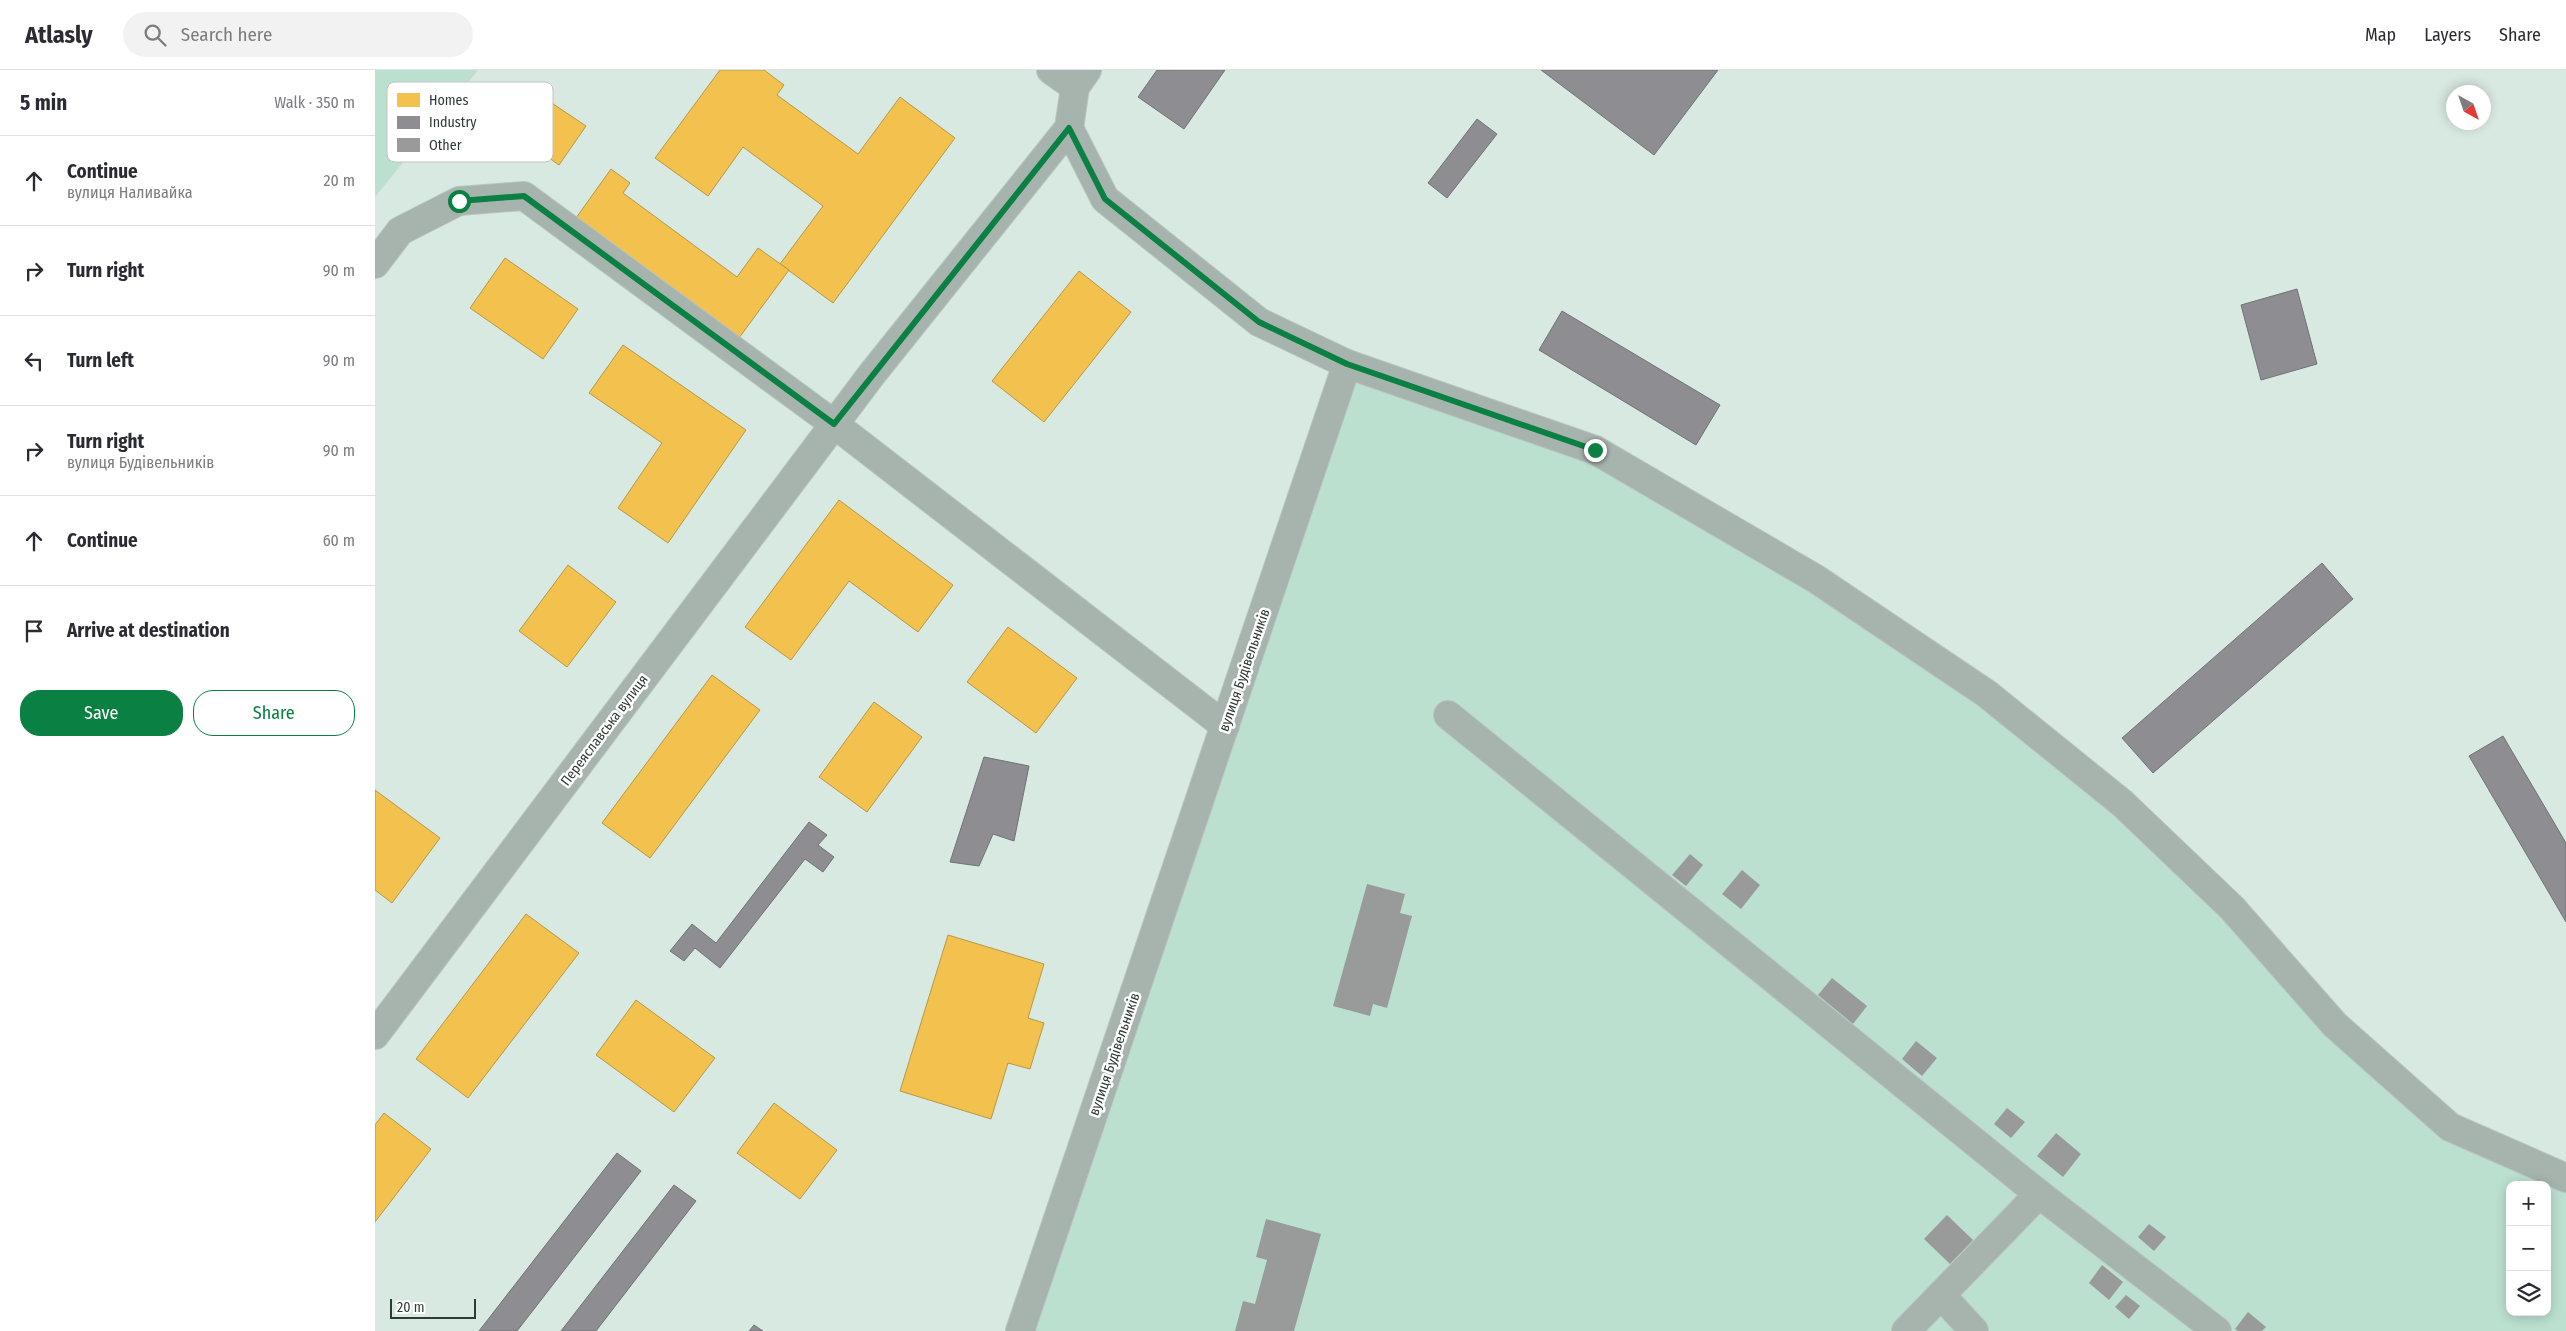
<!DOCTYPE html>
<meta charset="utf-8">
<style>
:root{--surface:#fff;--page:#f2f2f3;--text:#2b2b33;--muted:#7c7c81;--line:#e1e1e2;--accent:#0b8043}
body{margin:0;font-family:"Fira Sans Condensed",sans-serif;background:var(--page);color:var(--text)}
.controls{position:absolute;right:15px;bottom:15px;display:grid;overflow:hidden;border-radius:10px;box-shadow:0 2px 12px #0003}
.controls button{width:45px;height:45px;display:grid;place-items:center;padding:0;border:0;border-bottom:1px solid var(--line);background:var(--surface);color:var(--text);font:25px sans-serif}
.compass{position:absolute;left:2071px;top:15px;width:45px;height:45px;border-radius:50%;background:var(--surface);box-shadow:0 2px 12px #0003;rotate:140deg}
.scale{position:absolute;left:15px;bottom:12px;width:86px;box-sizing:border-box;padding-left:5px;border:2px solid #2e3a35;border-top:0;font-size:14px;line-height:18px;white-space:nowrap;color:#2e3a35;-webkit-text-stroke:4px #fff;paint-order:stroke}
.stop{position:absolute;width:15px;height:15px;margin:-11px;border:4px solid #0b8043;border-radius:50%;background:#fff}
.stop.end{background:#0b8043;border-color:#fff;box-shadow:0 1px 5px #0008}
.list{margin:0;padding:0;list-style:none}
h2{display:flex;justify-content:space-between;align-items:center;height:65px;margin:0;padding:0 20px;font-size:21px}
h2 small{font-size:16px;font-weight:400;color:var(--muted)}
.list li{display:grid;grid-template-columns:32px 1fr auto;gap:15px;align-items:center;box-sizing:border-box;height:90px;padding:0 20px;border-top:1px solid var(--line)}
.list b{display:block;font-size:19px;white-space:nowrap}
.list p{margin:0;font-size:16px;white-space:nowrap;color:var(--muted)}
.list em{font-size:16px;font-style:normal;color:var(--muted)}
.actions{display:flex;gap:10px;padding:15px 20px}
.actions a{flex:1;padding:11px 0;border:1px solid var(--accent);border-radius:20px;text-align:center;font-size:18px;color:var(--accent)}
.actions .main{background:var(--accent);color:#fff}
.icon{flex:none;width:28px;height:28px;fill:none;stroke:currentColor;stroke-width:2;stroke-linecap:round;stroke-linejoin:round}
.map{position:relative;flex:none;width:2191px;height:1261px;overflow:hidden}
header{display:flex;align-items:center;gap:30px;box-sizing:border-box;height:70px;padding:0 25px;background:var(--surface);border-bottom:1px solid var(--line)}
header strong{font-size:24px}
nav{display:flex;gap:28px;margin-inline-start:auto;font-size:18px}
.search{width:350px;height:45px;background:var(--page);display:flex;align-items:center;gap:12px;box-sizing:border-box;padding:0 18px;border-radius:28px;color:var(--muted);font-size:19px}
main{display:flex}
aside{flex:1;background:var(--surface)}
.map>svg:first-child{display:block}
.green{fill:#bbe0d0;fill-rule:evenodd}
.homes{fill:#f2c14e;stroke:#b79846}
.industry{fill:#8d8d92;stroke:#707476}
.building{fill:#989b9a}
.lines{fill:none;stroke-linecap:round;stroke-linejoin:round}
.minor-casing{stroke:#b8c4bf;stroke-width:30}
.minor{stroke:#a7b3ad;stroke-width:28}
.route{stroke:#0b8043;stroke-width:6}
.labels{text-anchor:middle;stroke-width:5;stroke-linejoin:round;paint-order:stroke}
.street-label{font-size:14px;fill:#2e3a35;stroke:#fff}
.key{fill:#fff;stroke:#c0c4c2;stroke-width:1}
.key-label{font-size:14px;fill:#2e3a35}
</style>
<header>
<strong>Atlasly</strong>
<div class="search"><svg class="icon" aria-label="search" viewBox="0 0 24 24"><circle cx="10" cy="10" r="6"/><path d="M15 15l6 6"/></svg>Search here</div>
<nav><a>Map</a><a>Layers</a><a>Share</a></nav>
</header>
<main>
<aside>
<h2>5 min<small>Walk · 350 m</small></h2>
<ul class="list">
<li><svg class="icon" aria-label="ahead" viewBox="0 0 24 24"><path d="M12 20V5M6 11l6-6 6 6"/></svg><div><b>Continue</b><p>вулиця Наливайка</p></div><em>20 m</em></li>
<li><svg class="icon" aria-label="right" viewBox="0 0 24 24"><path d="M7 20v-9h11M14 6l5 5-5 5"/></svg><div><b>Turn right</b></div><em>90 m</em></li>
<li><svg class="icon" aria-label="left" viewBox="0 0 24 24"><path d="M17 20v-9H6M10 6l-5 5 5 5"/></svg><div><b>Turn left</b></div><em>90 m</em></li>
<li><svg class="icon" aria-label="right" viewBox="0 0 24 24"><path d="M7 20v-9h11M14 6l5 5-5 5"/></svg><div><b>Turn right</b><p>вулиця Будівельників</p></div><em>90 m</em></li>
<li><svg class="icon" aria-label="ahead" viewBox="0 0 24 24"><path d="M12 20V5M6 11l6-6 6 6"/></svg><div><b>Continue</b></div><em>60 m</em></li>
<li><svg class="icon" aria-label="arrive" viewBox="0 0 24 24"><path d="M6 21V4h12l-3 4 3 4H6"/></svg><div><b>Arrive at destination</b></div></li>
</ul>
<div class="actions"><a class="main">Save</a><a>Share</a></div>
</aside>
<div class="map">
<svg width="2191" height="1261" viewBox="0 0 2191 1261">
<rect width="100%" height="100%" fill="#d8e9e1"/>
<g class="green">
<polygon points="0,0 103,0 0,127"/>
<path d="M 972,294 L 1220,380 L 1612,624 L 2075,1056 L 2191,1108 L 2191,1261 L 645,1261 ZM 2135,1115 L 2172,1115 L 2172,1242 L 2135,1242 Z"/>
</g>
<g class="homes">
<polygon points="345,0 389,0 409,15 402,25 483,84 525,27 580,68 458,233 405,194 448,136 368,77 333,126 280,88"/>
<polygon points="162,23 211,56 184,95 136,61"/>
<polygon points="236,99 255,113 248,123 362,207 383,178 414,200 364,268 201,148"/>
<polygon points="130,188 203,239 168,289 95,238"/>
<polygon points="704,201 756,242 669,352 617,311"/>
<polygon points="248,275 371,360 293,473 243,438 287,373 214,323"/>
<polygon points="464,430 578,515 543,562 474,511 416,590 370,557"/>
<polygon points="193,495 241,532 192,597 144,561"/>
<polygon points="633,557 702,608 661,663 592,612"/>
<polygon points="337,605 385,640 275,788 227,753"/>
<polygon points="499,632 547,667 492,742 444,707"/>
<polygon points="0,720 65,768 17,833 0,820"/>
<polygon points="151,844 204,883 93,1028 41,989"/>
<polygon points="573,865 669,894 653,948 669,953 655,999 633,993 616,1049 525,1021"/>
<polygon points="261,930 340,988 299,1042 221,985"/>
<polygon points="399,1033 462,1080 425,1129 362,1083"/>
<polygon points="9,1043 56,1079 0,1152 0,1055"/>
</g>
<g class="industry">
<polygon points="782,0 850,0 809,59 763,27"/>
<polygon points="1166,0 1343,0 1279,85"/>
<polygon points="1102,49 1122,64 1072,128 1053,113"/>
<polygon points="1922,219 1942,294 1886,310 1866,235"/>
<polygon points="1187,241 1345,335 1321,375 1164,280"/>
<polygon points="1947,493 1978,529 1778,703 1747,668"/>
<polygon points="2128,666 2191,773 2191,852 2094,686"/>
<polygon points="609,687 654,696 639,771 618,764 604,796 575,792"/>
<polygon points="434,752 452,765 443,775 459,787 448,802 430,789 345,898 320,878 309,891 295,881 317,854 341,873"/>
<polygon points="242,1083 266,1101 142,1261 104,1261"/>
<polygon points="299,1115 321,1131 221,1261 186,1261"/>
<polygon points="379,1255 388,1261 374,1261"/>
</g>
<g class="building">
<polygon points="1315,784 1328,795 1311,816 1297,805"/>
<polygon points="1367,800 1385,815 1366,839 1347,824"/>
<polygon points="992,814 1030,824 1025,843 1037,846 1012,938 998,934 995,946 958,936"/>
<polygon points="1457,908 1492,936 1478,954 1443,925"/>
<polygon points="1541,971 1562,988 1547,1006 1527,989"/>
<polygon points="1632,1038 1650,1052 1636,1068 1619,1054"/>
<polygon points="1681,1063 1706,1084 1688,1107 1662,1086"/>
<polygon points="1572,1145 1598,1170 1575,1194 1549,1169"/>
<polygon points="891,1149 946,1164 919,1261 860,1261 868,1231 880,1234 892,1190 881,1187"/>
<polygon points="1774,1154 1791,1167 1779,1181 1763,1167"/>
<polygon points="1727,1195 1748,1212 1734,1230 1714,1213"/>
<polygon points="1751,1225 1765,1236 1754,1249 1740,1237"/>
<polygon points="1873,1242 1891,1257 1887,1261 1863,1261 1860,1259"/>
</g>
<g class="lines">
<g class="minor-casing">
<g id="minor">
<polyline points="676,0 700,17"/>
<polyline points="0,194 25,161 84,131 149,126 459,354 850,656"/>
<polyline points="972,294 1220,380 1441,509 1612,624 1747,733 1857,838 1960,955 2075,1057 2191,1108"/>
<polyline points="1073,645 1664,1124 1842,1261"/>
<polyline points="0,965 497,304 694,58 700,17 712,0"/>
<polyline points="1566,1225 1599,1261"/>
<polyline points="645,1261 972,294 884,252 730,129 694,58"/>
<polyline points="1531,1261 1664,1124"/>
</g>
</g>
<use href="#minor" class="minor"/>
</g>
<g class="lines">
<polyline class="route" points="84,131 149,126 459,354 694,58 730,129 884,252 972,294 1220,380"/>
</g>
<g class="labels">
<g class="street-label">
<text transform="translate(869 600) rotate(-71)" y="5">вулиця Будівельників</text>
<text transform="translate(229 660) rotate(-53)" y="5">Переяславська вулиця</text>
<text transform="translate(739 984) rotate(-71)" y="5">вулиця Будівельників</text>
</g>
</g>
<rect x="12" y="12" width="166" height="80" rx="8" class="key"/>
<rect x="22" y="23" width="23" height="14" fill="#f2c14e"/>
<rect x="22" y="46" width="23" height="13" fill="#8d8d92"/>
<rect x="22" y="68" width="23" height="14" fill="#989b9a"/>
<g class="key-label">
<text x="54" y="35">Homes</text>
<text x="54" y="57">Industry</text>
<text x="54" y="80">Other</text>
</g>
</svg>
<div class="controls">
<button>+</button>
<button>−</button>
<button><svg class="icon" aria-label="layers" viewBox="0 0 24 24"><path d="M12 4l9 5-9 5-9-5zM3 14l9 5 9-5"/></svg></button>
</div>
<svg class="compass" viewBox="-18 -18 36 36"><path d="M0-13l5 13h-10z" fill="#e53935"/><path d="M0 13l5-13h-10z" fill="#7c7c81"/></svg>
<div class="scale">20 m</div>
<div class="stop" style="left:84px;top:131px"></div>
<div class="stop end" style="left:1220px;top:380px"></div>
</div>
</main>
